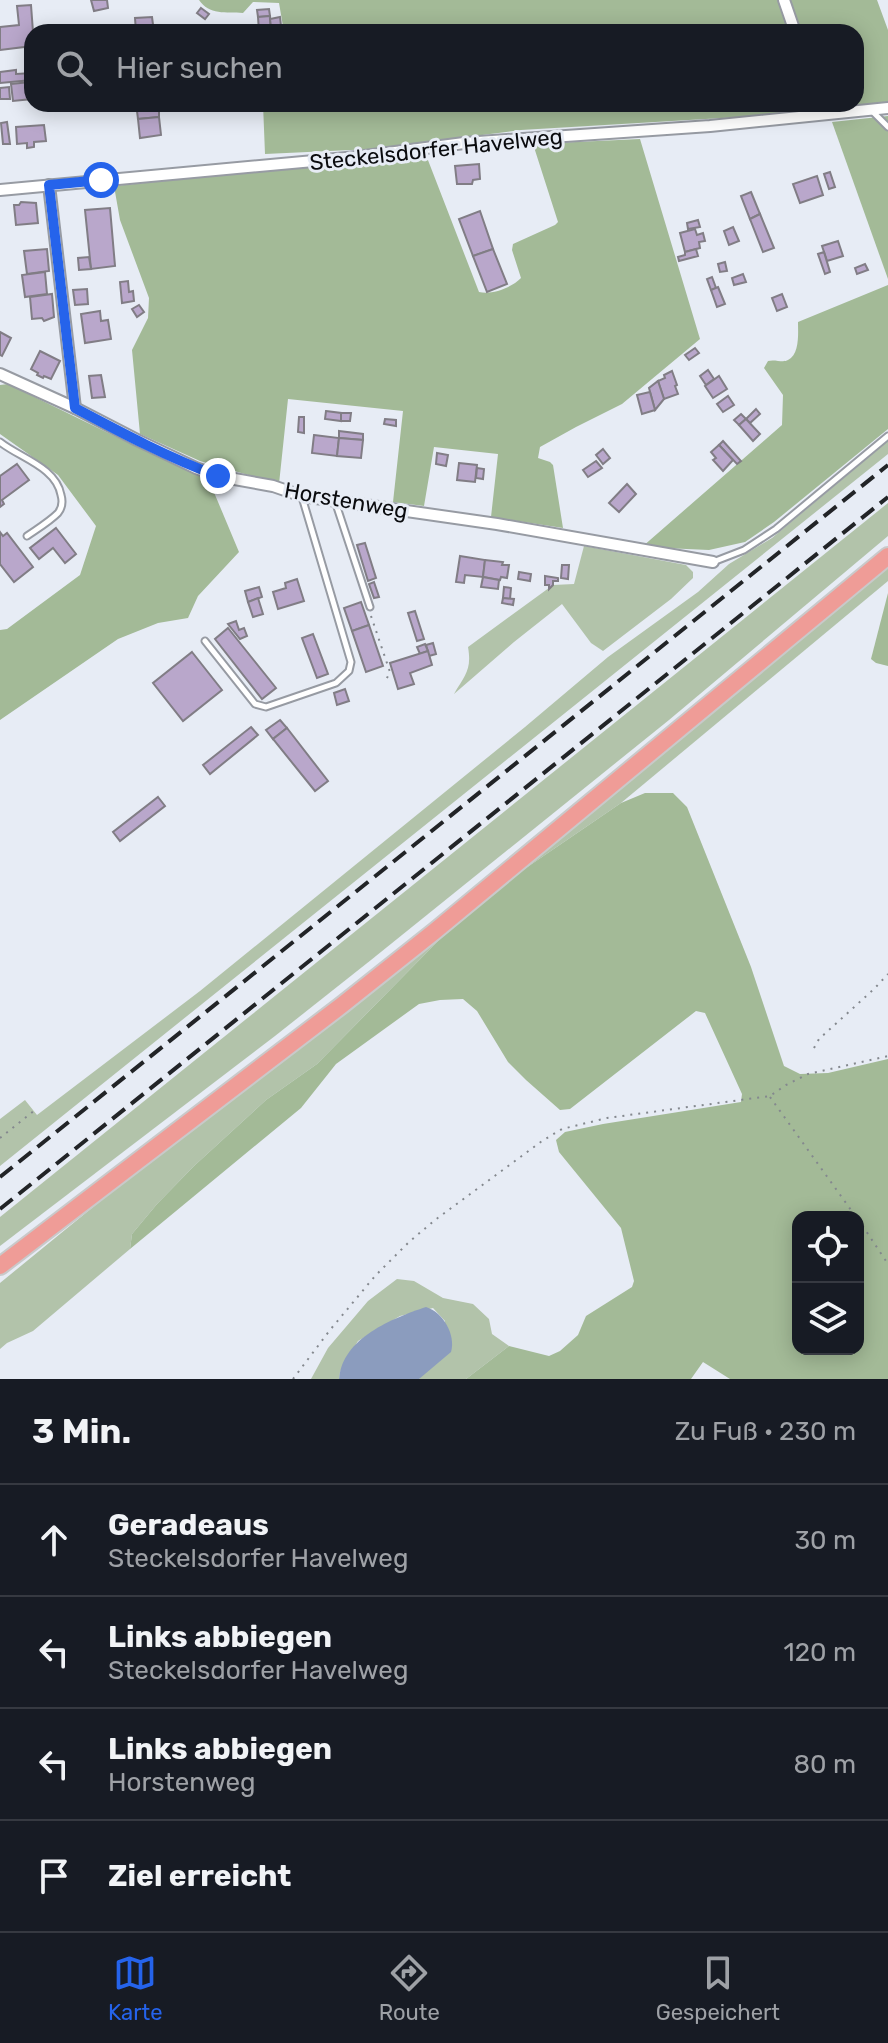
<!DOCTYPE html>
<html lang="de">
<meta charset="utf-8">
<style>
:root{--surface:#171b24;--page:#20242c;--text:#f1f3f6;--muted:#9ea1a6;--line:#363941;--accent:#2563eb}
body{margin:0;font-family:Rubik,sans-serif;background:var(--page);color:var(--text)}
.controls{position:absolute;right:24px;bottom:24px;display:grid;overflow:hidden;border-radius:16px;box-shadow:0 4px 20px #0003}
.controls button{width:72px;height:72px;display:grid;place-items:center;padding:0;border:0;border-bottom:2px solid var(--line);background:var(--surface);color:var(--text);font:40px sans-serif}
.stop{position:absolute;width:24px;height:24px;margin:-18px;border:6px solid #2563eb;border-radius:50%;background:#fff}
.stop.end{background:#2563eb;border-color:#fff;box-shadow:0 2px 8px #0008}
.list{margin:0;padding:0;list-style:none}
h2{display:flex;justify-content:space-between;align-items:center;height:104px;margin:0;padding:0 32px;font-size:34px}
h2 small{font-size:26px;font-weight:400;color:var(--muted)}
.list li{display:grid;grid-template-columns:52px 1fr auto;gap:24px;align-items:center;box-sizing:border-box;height:112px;padding:0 32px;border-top:2px solid var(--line)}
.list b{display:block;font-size:30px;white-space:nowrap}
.list p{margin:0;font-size:26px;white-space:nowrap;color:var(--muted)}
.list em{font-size:26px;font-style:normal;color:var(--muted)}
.icon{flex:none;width:44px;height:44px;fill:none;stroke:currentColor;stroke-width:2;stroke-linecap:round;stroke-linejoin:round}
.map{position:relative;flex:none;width:888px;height:1379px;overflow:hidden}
.search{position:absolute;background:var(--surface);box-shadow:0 4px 20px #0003;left:24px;right:24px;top:24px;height:88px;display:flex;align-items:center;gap:20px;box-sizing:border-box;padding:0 28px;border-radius:24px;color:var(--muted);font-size:30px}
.sheet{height:552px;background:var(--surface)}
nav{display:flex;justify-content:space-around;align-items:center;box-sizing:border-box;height:112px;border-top:2px solid var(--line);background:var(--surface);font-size:22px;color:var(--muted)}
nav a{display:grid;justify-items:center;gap:4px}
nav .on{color:var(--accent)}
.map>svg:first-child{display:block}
.green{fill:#b2c3aa}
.forest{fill:#a3ba97;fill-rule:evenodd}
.water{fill:#8b9cbe}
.building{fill:#b9a7cb;stroke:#817d85;stroke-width:2}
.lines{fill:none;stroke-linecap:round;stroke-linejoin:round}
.service-casing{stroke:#979ba3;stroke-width:9}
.minor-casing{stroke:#979ba3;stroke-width:14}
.primary-casing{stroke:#c9c9ca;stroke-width:20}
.path{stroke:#84888e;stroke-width:2;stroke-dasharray:2 6;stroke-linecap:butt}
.service{stroke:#fff;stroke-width:5}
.minor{stroke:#fff;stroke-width:10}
.primary{stroke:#ef9c97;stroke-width:16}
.rail{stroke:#222427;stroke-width:4;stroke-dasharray:16 8;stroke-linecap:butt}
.route{stroke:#2563eb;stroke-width:10}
.labels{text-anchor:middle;stroke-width:6;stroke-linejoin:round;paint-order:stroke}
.street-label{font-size:22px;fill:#0a0b0e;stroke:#e7ecf5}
</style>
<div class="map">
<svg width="888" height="1379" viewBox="0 0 888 1379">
<rect width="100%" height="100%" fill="#e7ecf5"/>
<g class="green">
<polygon points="888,441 888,454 0,1166 0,1119 25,1100 37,1115 200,991 525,727 608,657 698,592 729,564 772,538"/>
<polygon points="888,503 888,536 669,720 371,960 275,1036 0,1246 0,1217"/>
<path d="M 584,546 L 686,565 L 693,572 L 693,578 L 671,599 L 603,651 L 591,643 L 562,604 L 514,642 L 454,694 C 465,675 472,670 468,647 L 553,585 L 574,584 Z"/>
<polygon points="888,567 888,581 621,803 507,881"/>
<polygon points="442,937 317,1064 266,1100 194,1166 157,1204 132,1234 130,1249 33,1331 7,1343 0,1349 0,1283 153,1158 296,1051"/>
<polygon points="397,1279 414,1281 443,1298 473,1304 489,1319 492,1334 509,1346 466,1379 419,1379 445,1321 433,1308 400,1316 358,1341 340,1372 339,1379 311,1379 328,1348 368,1301"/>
</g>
<g class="forest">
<path d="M 199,0 L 877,0 L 888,30 L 888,102 L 806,113 L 521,130 L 372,149 L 265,154 L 263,104 L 856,104 L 856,32 L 284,32 L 279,3 L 253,2 L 243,13 C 226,12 209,15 199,0 Z"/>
<polygon points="888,116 888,279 832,122"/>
<path d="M 640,139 L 700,339 L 622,404 L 576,427 L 540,447 L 538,458 L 550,462 L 553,465 L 563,528 L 491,517 L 498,454 L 434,447 L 424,506 L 393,502 L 403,411 L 288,399 L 279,484 L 200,461 L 140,434 L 132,350 L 148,318 L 149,298 L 120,220 L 114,186 L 426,155 L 479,292 C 492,295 511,288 521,278 L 512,250 L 513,244 L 555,225 L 558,222 L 533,144 Z"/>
<path d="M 888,285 L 888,429 L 774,522 L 745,542 L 709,550 L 642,547 L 782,425 L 783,395 L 764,368 L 768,361 C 775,359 783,363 788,360 C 800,354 798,333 798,322 Z"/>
<polygon points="8,384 137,447 208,478 239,552 198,596 188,618 158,623 118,639 0,720 0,630 7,629 80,575 96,526 58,475 0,434 0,385"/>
<polygon points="888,593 888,666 876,663 871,659"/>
<path d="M 645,793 L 673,793 L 687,807 L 751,967 L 784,1066 L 800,1074 L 828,1073 L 888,1059 L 888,1379 L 730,1379 L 703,1362 L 691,1379 L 466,1379 L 509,1346 L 549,1356 L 560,1351 L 578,1335 L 586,1316 L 632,1287 L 634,1281 L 621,1228 L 559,1152 L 556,1140 L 565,1132 L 603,1124 L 741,1102 L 742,1094 L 705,1013 L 696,1011 L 570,1109 L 560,1110 L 526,1080 L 508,1062 L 477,1011 L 463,999 L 440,1000 L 419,1004 L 336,1064 L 301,1108 L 130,1249 L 132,1234 L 157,1204 L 194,1166 L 266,1100 L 317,1064 L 442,937 L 507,881 L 621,803 ZM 798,1217 L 858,1217 L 858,1349 L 798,1349 Z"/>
</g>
<path class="water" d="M 426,1307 C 443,1312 456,1335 451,1352 L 419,1379 L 339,1379 C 342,1338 393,1318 426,1307 Z"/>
<g class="building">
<polygon points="91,0 107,0 108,8 94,11"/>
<polygon points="31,5 33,32 32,32 32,46 0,50 0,27 19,25 17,6"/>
<polygon points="201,8 209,14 205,19 197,13"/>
<polygon points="269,9 270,16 258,17 257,10"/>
<polygon points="270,16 271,32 259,32 258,17"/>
<polygon points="152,17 154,32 136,32 135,18"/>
<polygon points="280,17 281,26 271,27 270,19"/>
<polygon points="16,70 16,74 32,73 32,80 0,83 0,72"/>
<polygon points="30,82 32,99 13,101 11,84"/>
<polygon points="9,87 10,99 0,99 0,88"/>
<polygon points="159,108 159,117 138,119 137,111"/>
<polygon points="159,117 161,135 140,138 138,119"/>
<polygon points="7,122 10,144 3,144 1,123"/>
<polygon points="44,125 46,141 34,142 34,147 27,148 27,143 17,144 16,127"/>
<polygon points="479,164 480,179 473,180 472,184 457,184 455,166"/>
<polygon points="830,172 835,187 829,189 824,174"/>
<polygon points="817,176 823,195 800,203 793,184"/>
<polygon points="751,192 760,214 750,219 741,196"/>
<polygon points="21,202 36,203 38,223 16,225 14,205 19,205"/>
<polygon points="110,208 115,266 91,269 85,210"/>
<polygon points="480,211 493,249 473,256 459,219"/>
<polygon points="760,214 774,248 763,252 750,219"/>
<polygon points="698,220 700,227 688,229 687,223"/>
<polygon points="733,227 739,241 729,245 724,231"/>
<polygon points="695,229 697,235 703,233 705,241 699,242 700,248 685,252 680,233"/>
<polygon points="838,241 843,256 827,261 822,246"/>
<polygon points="47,249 49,271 27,274 24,251"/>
<polygon points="493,249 507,284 487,292 473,256"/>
<polygon points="696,249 698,256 679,261 678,257 685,255 685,252"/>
<polygon points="824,252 830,272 825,274 818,254"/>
<polygon points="89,257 91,269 79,270 78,258"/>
<polygon points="725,262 727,271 720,272 718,264"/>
<polygon points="865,264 868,270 857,274 855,268"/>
<polygon points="45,272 47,294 25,297 22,275"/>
<polygon points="743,274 746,282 734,285 732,278"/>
<polygon points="712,277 716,288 711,290 707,279"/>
<polygon points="128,281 129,292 133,291 134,301 122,303 120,282"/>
<polygon points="718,287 725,304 717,307 711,290"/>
<polygon points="87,289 88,304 75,305 73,290"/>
<polygon points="52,294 54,317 44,321 42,318 32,319 30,297"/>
<polygon points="782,294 787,307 777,311 772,298"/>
<polygon points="139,305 144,312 137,317 132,309"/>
<polygon points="100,311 101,321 108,320 111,339 85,343 81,314"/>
<polygon points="0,332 11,338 2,356 0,355"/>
<polygon points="695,348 699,353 689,360 685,355"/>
<polygon points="40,351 60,361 51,379 44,376 43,378 37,375 38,373 31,369"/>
<polygon points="708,370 714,379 706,385 700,376"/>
<polygon points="672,371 677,385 675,386 678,394 664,399 658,381 665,378 664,375"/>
<polygon points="101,375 105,397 92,398 89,376"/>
<polygon points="719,376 727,389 713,398 705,386"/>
<polygon points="658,381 664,399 655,410 649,388"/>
<polygon points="650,392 655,410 642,414 637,395"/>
<polygon points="728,396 734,405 723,412 717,404"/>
<polygon points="756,409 760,414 750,423 746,419"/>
<polygon points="326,411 341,413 341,421 325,419"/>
<polygon points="341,413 351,413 350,421 341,421"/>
<polygon points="741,414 746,419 739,425 734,420"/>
<polygon points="299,417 304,417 304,433 298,432"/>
<polygon points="385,419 396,420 396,426 384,424"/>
<polygon points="746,419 760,434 753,441 739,425"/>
<polygon points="339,431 363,434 363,440 339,438"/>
<polygon points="314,435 339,438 337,456 312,453"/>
<polygon points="339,438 363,440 361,458 337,456"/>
<polygon points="723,441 741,461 737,464 719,445"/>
<polygon points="719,445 733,460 723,471 713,460 716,458 711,452"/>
<polygon points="603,449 610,458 603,464 596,455"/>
<polygon points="437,453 448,455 446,466 436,464"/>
<polygon points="596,461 602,468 588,477 583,470"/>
<polygon points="459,463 477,465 475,482 457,480"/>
<polygon points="17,464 29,480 2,500 4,504 0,507 0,476"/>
<polygon points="477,468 484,469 483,479 476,478"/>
<polygon points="627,484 636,494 619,512 609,503"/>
<polygon points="56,528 76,554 65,563 53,548 39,559 30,548"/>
<polygon points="0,532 3,536 7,533 33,567 14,582 0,564"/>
<polygon points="365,543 376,578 368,581 357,545"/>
<polygon points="460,556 485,560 483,577 465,575 464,583 456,582"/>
<polygon points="485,560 503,562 502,565 509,565 507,578 501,577 500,580 483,577"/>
<polygon points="562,565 569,565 568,579 561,578"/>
<polygon points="519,572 531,574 530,581 518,579"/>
<polygon points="545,576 558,578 558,581 553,581 553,585 549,589 549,585 545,585"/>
<polygon points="483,577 499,580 498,589 481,587"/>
<polygon points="297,579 304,601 278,609 273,592 286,588 285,583"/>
<polygon points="374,582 379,597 374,598 369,584"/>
<polygon points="259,587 262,597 248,602 245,591"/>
<polygon points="504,587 511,588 510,599 503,598"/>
<polygon points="258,598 263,614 253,617 248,602"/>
<polygon points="503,598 514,599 513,605 502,603"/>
<polygon points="361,602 369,625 352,631 344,608"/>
<polygon points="415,611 424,639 417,641 408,613"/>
<polygon points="236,621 239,630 244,628 247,636 240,639 228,624"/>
<polygon points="369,625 383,666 366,672 352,631"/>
<polygon points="228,628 276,688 262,699 215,639"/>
<polygon points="313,634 328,674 317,678 302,638"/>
<polygon points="433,643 436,654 429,656 426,645"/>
<polygon points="425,644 428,651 420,654 417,647"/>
<polygon points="428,651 432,665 410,673 414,684 398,689 390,663"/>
<polygon points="192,652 222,690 183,721 153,683"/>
<polygon points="345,689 349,701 337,705 334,693"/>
<polygon points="280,720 287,728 273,739 266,730"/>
<polygon points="251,727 258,735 210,774 203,765"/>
<polygon points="287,728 328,781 315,791 273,739"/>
<polygon points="158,797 165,806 120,841 113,832"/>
</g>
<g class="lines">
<g class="service-casing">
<g id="service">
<polyline points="872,111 888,127"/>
<path d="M 0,442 C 20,458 56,467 61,495 C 63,502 62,508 58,513 C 49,522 37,529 27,536"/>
<polyline points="335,501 370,607"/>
<polyline points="713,562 744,550 776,529 888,436"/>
<polyline points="205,641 255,704 266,707 336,683 349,671 351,662 302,497"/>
</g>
</g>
<g class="minor-casing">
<g id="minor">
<polyline points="784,0 795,32"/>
<polyline points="49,185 75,408"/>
<polyline points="0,190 357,157 464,143 710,126 888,108"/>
<polyline points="0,374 75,408 137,440 196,468 218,476 273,486 302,496 497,524 713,562"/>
</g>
</g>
<g class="primary-casing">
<polyline id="primary" points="0,1266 342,1005 435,931 888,556"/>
</g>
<g class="path">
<polyline points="371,616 390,672 386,680"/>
<polyline points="814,1048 819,1039 874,989 888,974"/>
<polyline points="770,1097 856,1217"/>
<polyline points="0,1138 35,1110"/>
<polyline points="858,1219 888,1264"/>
<polyline points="293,1379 330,1330 375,1276 409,1242 435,1220 542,1141 562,1129 607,1118 770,1096 786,1085 808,1074 888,1056"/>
</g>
<use href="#service" class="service"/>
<use href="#minor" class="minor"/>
<use href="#primary" class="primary"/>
<g class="rail">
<polyline points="0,1177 888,465"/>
<polyline points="0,1209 888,497"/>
</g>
</g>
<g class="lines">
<path class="route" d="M 101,180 L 49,185 L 75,408 C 122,433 169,458 218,476"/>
</g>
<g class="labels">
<g class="street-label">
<text transform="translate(436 149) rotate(-6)" y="8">Steckelsdorfer Havelweg</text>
<text transform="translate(346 500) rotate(10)" y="8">Horstenweg</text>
</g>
</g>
</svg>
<div class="controls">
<button><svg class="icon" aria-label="locate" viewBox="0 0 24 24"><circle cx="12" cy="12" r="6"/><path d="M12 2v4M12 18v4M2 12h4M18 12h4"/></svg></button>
<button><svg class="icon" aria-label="layers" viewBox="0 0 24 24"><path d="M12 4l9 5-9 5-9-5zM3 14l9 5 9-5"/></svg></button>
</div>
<div class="stop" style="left:101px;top:180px"></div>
<div class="stop end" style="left:218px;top:476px"></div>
<div class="search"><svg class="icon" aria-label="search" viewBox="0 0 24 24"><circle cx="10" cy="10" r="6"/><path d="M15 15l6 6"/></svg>Hier suchen</div>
</div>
<section class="sheet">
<h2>3 Min.<small>Zu Fuß · 230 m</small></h2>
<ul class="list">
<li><svg class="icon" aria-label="ahead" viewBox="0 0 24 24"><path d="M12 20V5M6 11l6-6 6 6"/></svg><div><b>Geradeaus</b><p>Steckelsdorfer Havelweg</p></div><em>30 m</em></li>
<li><svg class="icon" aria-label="left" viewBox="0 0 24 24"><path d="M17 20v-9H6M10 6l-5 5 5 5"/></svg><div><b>Links abbiegen</b><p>Steckelsdorfer Havelweg</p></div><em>120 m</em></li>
<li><svg class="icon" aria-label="left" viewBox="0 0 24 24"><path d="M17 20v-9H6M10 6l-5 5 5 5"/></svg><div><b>Links abbiegen</b><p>Horstenweg</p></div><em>80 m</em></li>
<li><svg class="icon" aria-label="arrive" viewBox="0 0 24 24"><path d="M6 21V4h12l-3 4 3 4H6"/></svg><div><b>Ziel erreicht</b></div></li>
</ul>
</section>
<nav>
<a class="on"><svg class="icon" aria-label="map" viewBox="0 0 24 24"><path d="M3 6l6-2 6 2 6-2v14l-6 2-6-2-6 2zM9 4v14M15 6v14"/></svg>Karte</a>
<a><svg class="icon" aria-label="directions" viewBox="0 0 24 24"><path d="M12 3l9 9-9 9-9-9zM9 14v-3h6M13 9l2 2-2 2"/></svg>Route</a>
<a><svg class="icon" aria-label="saved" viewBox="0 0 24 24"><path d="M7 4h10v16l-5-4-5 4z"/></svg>Gespeichert</a>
</nav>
